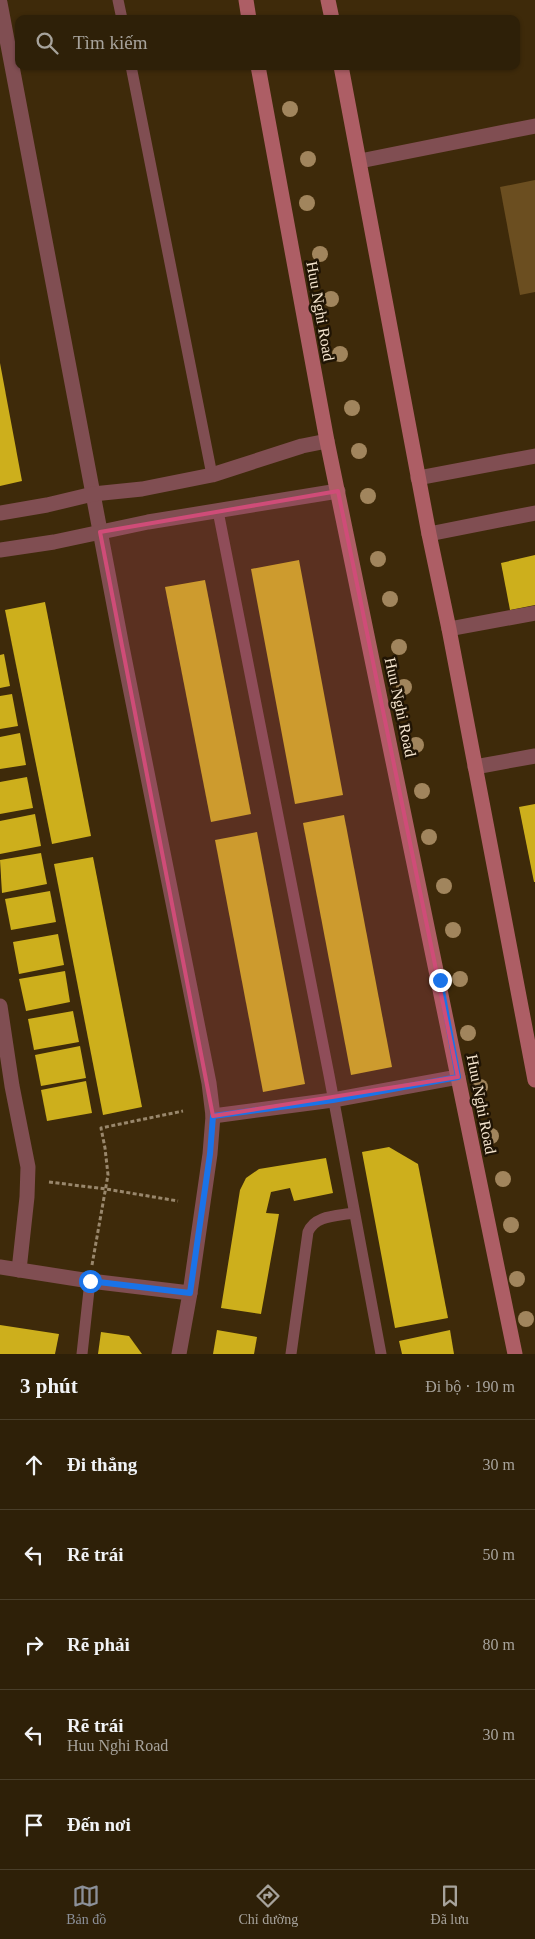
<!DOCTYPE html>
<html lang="vi">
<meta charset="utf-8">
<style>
:root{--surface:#2e2008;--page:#362812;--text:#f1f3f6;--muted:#a7a39c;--line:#493e29;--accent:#8c9099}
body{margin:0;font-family:"Times New Roman",serif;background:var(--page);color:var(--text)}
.stop{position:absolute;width:15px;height:15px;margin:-11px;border:4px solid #1a73e8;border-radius:50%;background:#fff}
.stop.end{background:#1a73e8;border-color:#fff;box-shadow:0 1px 5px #0008}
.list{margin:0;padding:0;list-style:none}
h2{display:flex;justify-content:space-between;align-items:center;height:65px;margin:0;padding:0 20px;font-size:21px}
h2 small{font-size:16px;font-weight:400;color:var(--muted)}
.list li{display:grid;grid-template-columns:32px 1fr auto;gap:15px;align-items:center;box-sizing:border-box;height:90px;padding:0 20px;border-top:1px solid var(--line)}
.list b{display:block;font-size:19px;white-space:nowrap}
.list p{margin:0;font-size:16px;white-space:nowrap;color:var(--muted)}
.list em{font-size:16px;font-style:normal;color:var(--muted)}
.icon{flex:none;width:28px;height:28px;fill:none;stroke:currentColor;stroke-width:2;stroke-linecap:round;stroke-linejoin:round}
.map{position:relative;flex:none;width:535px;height:1354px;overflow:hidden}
.search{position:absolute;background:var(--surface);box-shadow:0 1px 4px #0004;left:15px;right:15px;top:15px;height:55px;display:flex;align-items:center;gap:12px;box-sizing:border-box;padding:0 18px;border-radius:10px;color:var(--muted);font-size:19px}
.sheet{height:515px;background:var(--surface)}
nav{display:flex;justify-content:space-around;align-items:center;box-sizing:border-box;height:70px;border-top:1px solid var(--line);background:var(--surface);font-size:14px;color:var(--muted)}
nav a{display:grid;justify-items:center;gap:2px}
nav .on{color:var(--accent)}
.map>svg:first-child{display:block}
.pitch{fill:#6b4e20}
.building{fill:#cdaf1c}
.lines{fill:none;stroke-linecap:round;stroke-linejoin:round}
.path{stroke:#99876c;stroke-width:3;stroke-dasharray:4 2.5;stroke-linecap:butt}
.service{stroke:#804e52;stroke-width:11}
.minor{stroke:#804e52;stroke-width:15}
.secondary{stroke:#ad5e65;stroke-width:15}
.tree{fill:#a1855d}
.route{stroke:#1a73e8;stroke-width:6}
.marked{fill:#cf4c78;fill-opacity:0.2;stroke:#cf4c78;stroke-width:4;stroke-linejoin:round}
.labels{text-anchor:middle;stroke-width:5;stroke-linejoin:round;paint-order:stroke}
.street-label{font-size:16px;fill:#f6e6d0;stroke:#201404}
</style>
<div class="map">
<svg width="535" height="1354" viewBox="0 0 535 1354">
<rect width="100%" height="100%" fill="#3e2a0a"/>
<polygon class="pitch" points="535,180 535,292 520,295 500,187"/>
<g class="building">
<polygon points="0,363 22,481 0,486"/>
<polygon points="535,555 535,605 510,610 501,563"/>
<polygon points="299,560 343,795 295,804 251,569"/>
<polygon points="205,580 251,814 211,822 165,587"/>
<polygon points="45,602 91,836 52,844 5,610"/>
<polygon points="4,654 10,686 0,688 0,655"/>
<polygon points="12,694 18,726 0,729 0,696"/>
<polygon points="20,733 26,765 0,769 0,737"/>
<polygon points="27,777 33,808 0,814 0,782"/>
<polygon points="535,804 535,882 534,882 519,807"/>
<polygon points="35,814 41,846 0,854 0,821"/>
<polygon points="344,815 392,1067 351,1075 303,823"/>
<polygon points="257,832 305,1084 263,1092 215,840"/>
<polygon points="41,853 47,884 2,893 0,860"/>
<polygon points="93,857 142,1107 103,1115 54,864"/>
<polygon points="50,891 56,922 11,930 5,899"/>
<polygon points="58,934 64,965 19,974 13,942"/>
<polygon points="65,971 70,1002 26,1011 19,979"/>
<polygon points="73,1011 79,1042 34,1050 28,1019"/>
<polygon points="80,1046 86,1078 41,1086 35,1055"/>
<polygon points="86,1081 92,1113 47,1121 41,1090"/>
<polygon points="389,1147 418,1164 448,1318 395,1328 362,1152"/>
<polygon points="326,1158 333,1193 294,1201 290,1188 271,1192 266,1213 279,1214 261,1314 221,1308 240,1190 246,1178 259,1169"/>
<polygon points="0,1325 59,1334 55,1354 0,1354"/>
<polygon points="217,1330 257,1337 254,1354 213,1354"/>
<polygon points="450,1330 454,1354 402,1354 399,1341"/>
<polygon points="101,1332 129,1336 142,1354 98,1354"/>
</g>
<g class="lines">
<g class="path">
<polyline points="49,1182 106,1189 178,1201"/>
<polyline points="92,1265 108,1175 105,1148 101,1128 183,1111"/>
</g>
<g class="service">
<polyline points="118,0 122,19"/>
<polyline points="131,66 212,475"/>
<polyline points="218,511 329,1075 381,1354"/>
<polyline points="82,1354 90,1281"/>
<path d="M 291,1354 L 308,1232 C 315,1215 337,1216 353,1213"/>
</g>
<g class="minor">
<polyline points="0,3 122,647 209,1083 213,1116 210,1154 190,1293 179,1354"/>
<polyline points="360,161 535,126"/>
<polyline points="418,478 535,456"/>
<polyline points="0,513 47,505 93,494 142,489 212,475 302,446 327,441"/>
<polyline points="429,534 535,513"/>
<polyline points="0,550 54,542 148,522 338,491"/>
<polyline points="449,629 535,613"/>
<polyline points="475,767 535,756"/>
<polyline points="0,1006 12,1086 28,1167 27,1197 19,1270"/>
<polyline points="213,1116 333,1100 458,1077"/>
<polyline points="0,1267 90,1281 190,1293"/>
</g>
<g class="secondary">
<polyline points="246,0 249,19"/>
<polyline points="328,0 332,19"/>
<polyline points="258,66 327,441 515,1354"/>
<polyline points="341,66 429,534 449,629 535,1080"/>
</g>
</g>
<g class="tree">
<circle cx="290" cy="109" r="8"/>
<circle cx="308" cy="159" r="8"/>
<circle cx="307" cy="203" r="8"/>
<circle cx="320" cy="254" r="8"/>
<circle cx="331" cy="299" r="8"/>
<circle cx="340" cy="354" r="8"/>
<circle cx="352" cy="408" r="8"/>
<circle cx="359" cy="451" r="8"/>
<circle cx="368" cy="496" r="8"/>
<circle cx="378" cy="559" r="8"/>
<circle cx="390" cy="599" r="8"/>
<circle cx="399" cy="647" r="8"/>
<circle cx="404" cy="687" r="8"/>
<circle cx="416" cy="745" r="8"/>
<circle cx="422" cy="791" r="8"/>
<circle cx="429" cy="837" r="8"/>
<circle cx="444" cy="886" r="8"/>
<circle cx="453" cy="930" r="8"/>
<circle cx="460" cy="979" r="8"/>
<circle cx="468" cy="1033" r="8"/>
<circle cx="480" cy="1087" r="8"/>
<circle cx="491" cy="1136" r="8"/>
<circle cx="503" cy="1179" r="8"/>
<circle cx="511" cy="1225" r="8"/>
<circle cx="517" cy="1279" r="8"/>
<circle cx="526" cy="1319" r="8"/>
</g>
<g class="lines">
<polyline class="route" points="90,1281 190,1293 210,1154 213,1116 333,1100 458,1077 440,980"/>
</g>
<path class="marked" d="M 338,491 L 458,1077 L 213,1116 L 100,532 Z"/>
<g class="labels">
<g class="street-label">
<text transform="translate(321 311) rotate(80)" y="6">Huu Nghi Road</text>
<text transform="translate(401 707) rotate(78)" y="6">Huu Nghi Road</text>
<text transform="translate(482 1104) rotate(79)" y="6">Huu Nghi Road</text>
</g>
</g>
</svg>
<div class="stop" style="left:90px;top:1281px"></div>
<div class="stop end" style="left:440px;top:980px"></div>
<div class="search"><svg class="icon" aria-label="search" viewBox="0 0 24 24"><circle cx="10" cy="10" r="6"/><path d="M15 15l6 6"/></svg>Tìm kiếm</div>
</div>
<section class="sheet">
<h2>3 phút<small>Đi bộ · 190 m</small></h2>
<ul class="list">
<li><svg class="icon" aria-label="ahead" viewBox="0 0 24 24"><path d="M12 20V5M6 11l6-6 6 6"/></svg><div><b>Đi thẳng</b></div><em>30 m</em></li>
<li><svg class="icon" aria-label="left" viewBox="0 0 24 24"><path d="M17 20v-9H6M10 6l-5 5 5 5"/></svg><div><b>Rẽ trái</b></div><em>50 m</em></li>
<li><svg class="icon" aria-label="right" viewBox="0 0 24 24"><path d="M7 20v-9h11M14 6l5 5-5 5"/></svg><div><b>Rẽ phải</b></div><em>80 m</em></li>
<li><svg class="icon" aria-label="left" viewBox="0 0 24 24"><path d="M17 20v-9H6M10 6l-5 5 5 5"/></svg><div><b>Rẽ trái</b><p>Huu Nghi Road</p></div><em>30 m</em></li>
<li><svg class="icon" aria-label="arrive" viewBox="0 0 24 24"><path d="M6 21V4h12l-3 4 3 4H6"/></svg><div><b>Đến nơi</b></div></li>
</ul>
</section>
<nav>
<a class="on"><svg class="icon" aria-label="map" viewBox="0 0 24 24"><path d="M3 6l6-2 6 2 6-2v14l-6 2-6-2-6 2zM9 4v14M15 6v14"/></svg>Bản đồ</a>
<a><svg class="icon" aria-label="directions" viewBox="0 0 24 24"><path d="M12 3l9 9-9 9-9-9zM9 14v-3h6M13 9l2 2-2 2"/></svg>Chỉ đường</a>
<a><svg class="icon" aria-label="saved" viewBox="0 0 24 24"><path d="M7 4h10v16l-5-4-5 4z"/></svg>Đã lưu</a>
</nav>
